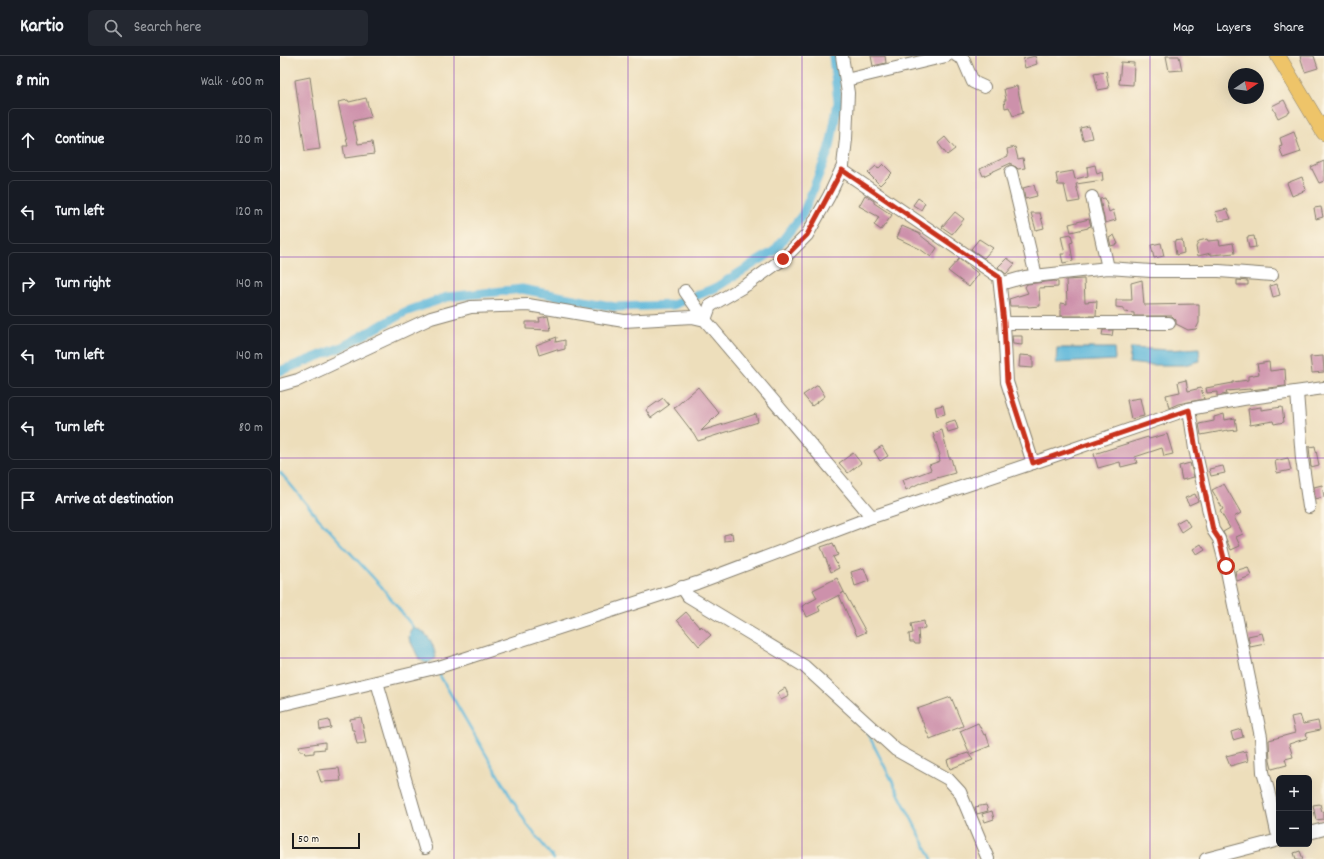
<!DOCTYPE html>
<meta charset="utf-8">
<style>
:root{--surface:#171b24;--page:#242831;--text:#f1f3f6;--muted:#9ea1a6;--line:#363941}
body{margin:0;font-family:Dekko,sans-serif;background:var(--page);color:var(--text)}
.controls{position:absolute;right:12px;bottom:12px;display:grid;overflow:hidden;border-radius:6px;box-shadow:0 4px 16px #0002}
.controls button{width:36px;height:36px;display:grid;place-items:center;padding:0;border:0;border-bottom:1px solid var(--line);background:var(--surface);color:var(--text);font:20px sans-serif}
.compass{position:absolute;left:948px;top:12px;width:36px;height:36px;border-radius:50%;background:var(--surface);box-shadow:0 4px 16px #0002;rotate:77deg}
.scale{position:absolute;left:12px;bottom:10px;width:68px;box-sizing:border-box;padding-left:4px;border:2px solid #1c1c1c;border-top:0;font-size:11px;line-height:14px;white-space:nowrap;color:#1c1c1c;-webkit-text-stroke:3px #fcf5e5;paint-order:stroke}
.stop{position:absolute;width:12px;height:12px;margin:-9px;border:3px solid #c8321e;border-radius:50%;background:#fff}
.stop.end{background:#c8321e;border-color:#fff;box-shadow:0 1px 4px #0008}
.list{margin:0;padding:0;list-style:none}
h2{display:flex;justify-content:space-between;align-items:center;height:52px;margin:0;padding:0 16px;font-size:17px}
h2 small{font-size:13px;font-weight:400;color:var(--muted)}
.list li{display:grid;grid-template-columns:26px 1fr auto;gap:12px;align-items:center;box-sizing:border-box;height:64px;margin:0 8px 8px;padding:0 8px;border:1px solid var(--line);border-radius:6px}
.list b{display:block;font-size:15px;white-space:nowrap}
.list em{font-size:13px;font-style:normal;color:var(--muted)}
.icon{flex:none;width:22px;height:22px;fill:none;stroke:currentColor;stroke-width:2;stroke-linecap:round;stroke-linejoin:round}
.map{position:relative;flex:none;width:1044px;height:803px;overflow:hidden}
header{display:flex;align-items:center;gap:24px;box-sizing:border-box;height:56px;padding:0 20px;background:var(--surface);border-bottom:1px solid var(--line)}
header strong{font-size:19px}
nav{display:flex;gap:22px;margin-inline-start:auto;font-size:14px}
.search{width:280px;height:36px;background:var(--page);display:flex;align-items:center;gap:10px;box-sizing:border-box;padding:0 14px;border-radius:6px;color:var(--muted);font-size:15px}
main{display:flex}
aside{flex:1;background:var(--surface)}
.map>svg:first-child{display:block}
.water{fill:#5db7da;stroke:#3c6a7b}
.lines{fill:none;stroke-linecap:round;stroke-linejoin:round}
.stream{stroke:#5db7da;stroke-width:2.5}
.canal{stroke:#5db7da;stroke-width:9}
.building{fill:#cd91ab}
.minor-casing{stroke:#847d6c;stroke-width:14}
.major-casing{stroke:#847d6c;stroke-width:16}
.minor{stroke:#fff;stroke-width:12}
.major{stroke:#eec469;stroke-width:15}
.route{stroke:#c8321e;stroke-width:5}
.grid{fill:none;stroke:#7b2cbf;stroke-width:1;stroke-opacity:0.55}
</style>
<header>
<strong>Kartio</strong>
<div class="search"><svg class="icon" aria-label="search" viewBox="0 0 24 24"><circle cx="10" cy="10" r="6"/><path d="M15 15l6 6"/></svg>Search here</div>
<nav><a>Map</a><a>Layers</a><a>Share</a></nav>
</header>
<main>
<aside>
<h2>8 min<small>Walk · 600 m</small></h2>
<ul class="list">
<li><svg class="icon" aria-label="ahead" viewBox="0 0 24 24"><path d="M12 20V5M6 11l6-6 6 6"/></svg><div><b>Continue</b></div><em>120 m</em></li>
<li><svg class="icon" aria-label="left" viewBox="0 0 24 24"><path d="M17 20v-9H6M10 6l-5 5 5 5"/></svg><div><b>Turn left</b></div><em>120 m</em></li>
<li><svg class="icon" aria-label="right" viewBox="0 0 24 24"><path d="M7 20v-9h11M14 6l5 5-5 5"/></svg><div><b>Turn right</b></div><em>140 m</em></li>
<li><svg class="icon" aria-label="left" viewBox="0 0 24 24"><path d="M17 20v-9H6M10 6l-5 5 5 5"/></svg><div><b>Turn left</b></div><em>140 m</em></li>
<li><svg class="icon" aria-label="left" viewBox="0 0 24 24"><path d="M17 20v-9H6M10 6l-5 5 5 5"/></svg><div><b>Turn left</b></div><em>80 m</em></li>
<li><svg class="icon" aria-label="arrive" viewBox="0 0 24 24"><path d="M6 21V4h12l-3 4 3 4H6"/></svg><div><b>Arrive at destination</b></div></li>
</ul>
</aside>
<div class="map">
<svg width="1044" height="803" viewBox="0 0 1044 803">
<rect width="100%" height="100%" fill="#fcf5e5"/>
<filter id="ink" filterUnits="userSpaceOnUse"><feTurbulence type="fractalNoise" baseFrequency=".025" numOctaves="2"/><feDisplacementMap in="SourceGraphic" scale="8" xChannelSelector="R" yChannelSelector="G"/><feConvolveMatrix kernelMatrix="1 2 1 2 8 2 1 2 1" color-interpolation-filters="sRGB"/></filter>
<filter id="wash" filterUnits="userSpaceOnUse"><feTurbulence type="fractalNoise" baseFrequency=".012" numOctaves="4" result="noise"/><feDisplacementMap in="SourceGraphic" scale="16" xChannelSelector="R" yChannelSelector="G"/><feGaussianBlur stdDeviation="0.9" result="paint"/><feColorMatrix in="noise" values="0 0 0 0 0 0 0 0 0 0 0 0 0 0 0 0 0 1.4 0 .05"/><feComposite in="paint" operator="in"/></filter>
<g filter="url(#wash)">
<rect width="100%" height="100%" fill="#eddebb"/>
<g class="water">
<polygon points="777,292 834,292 835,304 776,307"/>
<polygon points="851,292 891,294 919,292 920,305 904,309 866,309 849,307"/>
<path d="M 133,571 C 149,577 153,586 156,602 L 147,608 L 139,603 L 129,582 L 130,575 Z"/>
</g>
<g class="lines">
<g class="stream">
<polyline points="0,416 39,463 101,530 133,571"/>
<polyline points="159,618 246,767 274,803"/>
<polyline points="586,674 652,803"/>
</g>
<polyline class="canal" points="0,315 62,291 125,256 167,241 242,233 335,251 393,249 435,232 494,195 523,158 550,91 558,46 553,0"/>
</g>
<g id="blocks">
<g class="building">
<polygon points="591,0 605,0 606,7 593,10"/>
<polygon points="755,0 757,8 745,12 743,3"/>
<polygon points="886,0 899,0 902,14 889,15"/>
<polygon points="1020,0 1034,0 1038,12 1025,16"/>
<polygon points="841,6 854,7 853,29 839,28"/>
<polygon points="826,15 829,32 818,34 814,17"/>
<polygon points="30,21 40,93 25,95 15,24"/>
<polygon points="737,30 743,57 733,60 729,51 725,52 724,44 726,44 724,33"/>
<polygon points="86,42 91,61 73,65 78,88 92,86 94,98 65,102 63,90 68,90 58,46 68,44 69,46"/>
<polygon points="1004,44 1010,56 998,62 992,50"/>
<polygon points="809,70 812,82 803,84 800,72"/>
<polygon points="1014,76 1021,96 1003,102 999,90 1002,89 1000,82"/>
<polygon points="665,81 675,93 667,99 658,87"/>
<polygon points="735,91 738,103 743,102 745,112 738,113 736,111 731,109 731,107 703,120 700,113 728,100 727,93"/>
<polygon points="1044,105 1044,125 1039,127 1031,111"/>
<polygon points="603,108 612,117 600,129 588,117 596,110 598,113"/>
<polygon points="815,109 817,118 822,116 823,124 796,128 800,145 788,147 784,129 778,129 776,118 793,115 795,123 808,120 807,111"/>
<polygon points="1022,121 1026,134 1012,140 1007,127"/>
<polygon points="754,129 757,140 745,143 743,132"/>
<polygon points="585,139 594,145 594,147 612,159 601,174 594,169 599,161 579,150"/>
<polygon points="638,142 645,147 641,154 633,149"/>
<polygon points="825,142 829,156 833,154 836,164 825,167 820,143"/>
<polygon points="1041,151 1043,161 1036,163 1034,152"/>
<polygon points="947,153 951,163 939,165 935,156"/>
<polygon points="675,156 684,163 672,178 662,171"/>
<polygon points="751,157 760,157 764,172 756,174"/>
<polygon points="809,163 811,170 808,171 808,172 791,176 789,168"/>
<polygon points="622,170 640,178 640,179 657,192 651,201 640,193 617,182"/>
<polygon points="791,178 793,186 790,187 793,205 783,207 781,198 785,198 781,180"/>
<polygon points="834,179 838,188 831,190 829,182"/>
<polygon points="974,180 976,191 969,192 967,181"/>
<polygon points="699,183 713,192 704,202 691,193"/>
<polygon points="927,183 928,185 939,184 940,189 953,187 955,197 931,199 931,197 918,200 916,191 919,185"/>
<polygon points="902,184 904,197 896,199 894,185"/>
<polygon points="881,187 884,200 874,202 871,189"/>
<polygon points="727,202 735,208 726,218 718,211"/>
<polygon points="679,203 699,218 689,231 668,215"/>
<polygon points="804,223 805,246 817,245 816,260 781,260 781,247 787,248 786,224"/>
<polygon points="862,224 864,249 919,248 919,267 916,273 908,274 896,268 896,264 892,260 854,260 854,257 844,256 844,252 836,251 836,244 852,244 851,227"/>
<polygon points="957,224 968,225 968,229 957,229"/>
<polygon points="774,225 778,226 778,231 759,232 760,250 748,251 748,250 730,250 729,243 748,237 745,231 747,228"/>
<polygon points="997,228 1000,239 993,241 990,230"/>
<polygon points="268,260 271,274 246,273 246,266 260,266 259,262"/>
<polygon points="823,274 833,274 832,280 822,279"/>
<polygon points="732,280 742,280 742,289 733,288"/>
<polygon points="277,281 276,286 285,284 285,293 277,295 277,293 259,299 256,289"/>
<polygon points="740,299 753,300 753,312 739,311"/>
<polygon points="1043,300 1044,316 1032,317 1030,301"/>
<polygon points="989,306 990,315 1005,313 1006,330 970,334 970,333 946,335 947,338 937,340 937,336 927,337 926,332 953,327 953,326 968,324 968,320 979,318 977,308"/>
<polygon points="906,324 908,335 921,332 924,343 898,348 889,352 886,339 900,336 898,326"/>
<polygon points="538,329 545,340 532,350 523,339"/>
<polygon points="418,331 439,357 421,375 476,358 478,366 418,385 414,378 394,352"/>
<polygon points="383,342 389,349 371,362 366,354"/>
<polygon points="860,342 864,360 851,363 847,344"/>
<polygon points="663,349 665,358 657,360 655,351"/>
<polygon points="981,351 981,354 1002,351 1004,366 994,368 993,365 970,369 968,353"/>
<polygon points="944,358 945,364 955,362 957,374 948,375 948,374 921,379 919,368 934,365 934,361"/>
<polygon points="675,364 678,373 668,376 665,367"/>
<polygon points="662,374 669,402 671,402 675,417 642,426 626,434 622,424 632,420 633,421 651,414 649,409 660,405 659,400 660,399 653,377"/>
<polygon points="887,378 893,398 884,400 882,392 855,401 857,407 841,411 840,406 818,412 814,398 868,381 869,383"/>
<polygon points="602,390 608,400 600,405 594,395"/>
<polygon points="1035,390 1039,409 1031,411 1029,391"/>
<polygon points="573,397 581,407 568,417 559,407"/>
<polygon points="1008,402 1011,414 997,417 995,405"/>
<polygon points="910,407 914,421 902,424 899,410"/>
<polygon points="943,410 945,417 931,420 929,413"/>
<polygon points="944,428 961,457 954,461 963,478 956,481 960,490 951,494 943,476 950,472 940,455 943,453 932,434"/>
<polygon points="1042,429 1044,441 1035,443 1034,431"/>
<polygon points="915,438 918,445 909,449 905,442"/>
<polygon points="905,462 910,470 901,476 896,467"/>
<polygon points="452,477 453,484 444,485 444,479"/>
<polygon points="553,487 558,499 553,501 559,512 551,516 541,491"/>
<polygon points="921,488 925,494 917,499 913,493"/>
<polygon points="968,511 971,520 957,525 955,515"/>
<polygon points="584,512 589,525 575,530 571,516"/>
<polygon points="557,522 564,536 561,538 564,536 586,576 577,580 559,539 538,550 540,555 527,561 522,550 537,542 533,534"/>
<polygon points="406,556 420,572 421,570 431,579 419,590 397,564"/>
<polygon points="644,565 645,572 638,573 639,588 635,588 634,586 630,586 629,578 633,577 631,568"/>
<polygon points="982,577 985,588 970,591 968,580"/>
<polygon points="505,632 509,640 501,644 497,637"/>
<polygon points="671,641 683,670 650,683 637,653"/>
<polygon points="1020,659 1023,668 1038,665 1040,674 1026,677 1027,682 1009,688 1013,701 1005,703 1007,709 992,713 990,705 989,684 1015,677 1011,661"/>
<polygon points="81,661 86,687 77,688 74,674 72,674 70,663"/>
<polygon points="49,664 51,672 40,674 39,666"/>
<polygon points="698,667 704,679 706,678 710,690 690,698 680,675"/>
<polygon points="961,673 963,681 953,684 951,676"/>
<polygon points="45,686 45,693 34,694 34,697 25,698 24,695 20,695 19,690"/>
<polygon points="966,695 968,705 950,710 946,700"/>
<polygon points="688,697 693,704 670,713 667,704"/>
<polygon points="59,712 61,725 41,726 37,714"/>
<polygon points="1040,748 1042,756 1044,755 1044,763 1036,764 1033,749"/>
<polygon points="706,749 708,755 697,758 695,751"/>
<polygon points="712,755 714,763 705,766 702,758"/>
<polygon points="1020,795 1023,803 1016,803 1014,797"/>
</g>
</g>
</g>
<g filter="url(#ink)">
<use href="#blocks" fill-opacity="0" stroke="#847d6c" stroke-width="1"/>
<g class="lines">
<g class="minor-casing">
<g id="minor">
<polyline points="677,0 683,3 693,26 704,31"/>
<polyline points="566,24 666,0"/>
<polyline points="562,114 719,221 724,267 727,326 753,407"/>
<polyline points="731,116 756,220"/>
<polyline points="812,141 828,212"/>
<polyline points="720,228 745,221 828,212 871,215 939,215 992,219"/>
<polyline points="405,235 425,264"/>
<polyline points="425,264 430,250 468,228 503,203 527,179 549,140 563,110 566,83 568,37 562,0"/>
<polyline points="724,267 889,267"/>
<polyline points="0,329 18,324 151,262 191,251 248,249 344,265 412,261 425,264 592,461"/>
<polyline points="1017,336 1022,403 1029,451"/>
<polyline points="909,353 915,393 933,474 939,483 946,510 981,681 983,716 988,734 997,776 999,779"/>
<polyline points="402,531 408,540 524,610 616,694 668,723 680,736 708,803"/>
<polyline points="97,626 145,792"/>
<polyline points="0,649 159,611 417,527 592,461 753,407 909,353 963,343 1044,332"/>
<polyline points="1029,777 1044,773"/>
<polyline points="926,803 999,784"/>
</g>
</g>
<g class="major-casing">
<polyline id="major" points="998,0 1044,77"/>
</g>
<use href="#minor" class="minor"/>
<use href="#major" class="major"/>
</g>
</g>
<g class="lines" filter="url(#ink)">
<polyline class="route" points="503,203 527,179 562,114 719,221 724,267 727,326 753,407 909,354 916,393 933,474 939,483 946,510"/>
</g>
<path class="grid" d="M 174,0 L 174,803M 348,0 L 348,803M 522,0 L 522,803M 696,0 L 696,803M 870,0 L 870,803M 0,201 L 1044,201M 0,402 L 1044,402M 0,602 L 1044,602"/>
</svg>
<div class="controls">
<button>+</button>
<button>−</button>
</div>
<svg class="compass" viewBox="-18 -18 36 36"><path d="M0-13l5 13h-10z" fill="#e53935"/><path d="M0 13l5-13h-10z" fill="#9ea1a6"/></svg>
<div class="scale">50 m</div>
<div class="stop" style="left:946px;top:510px"></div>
<div class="stop end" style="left:503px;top:203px"></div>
</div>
</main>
